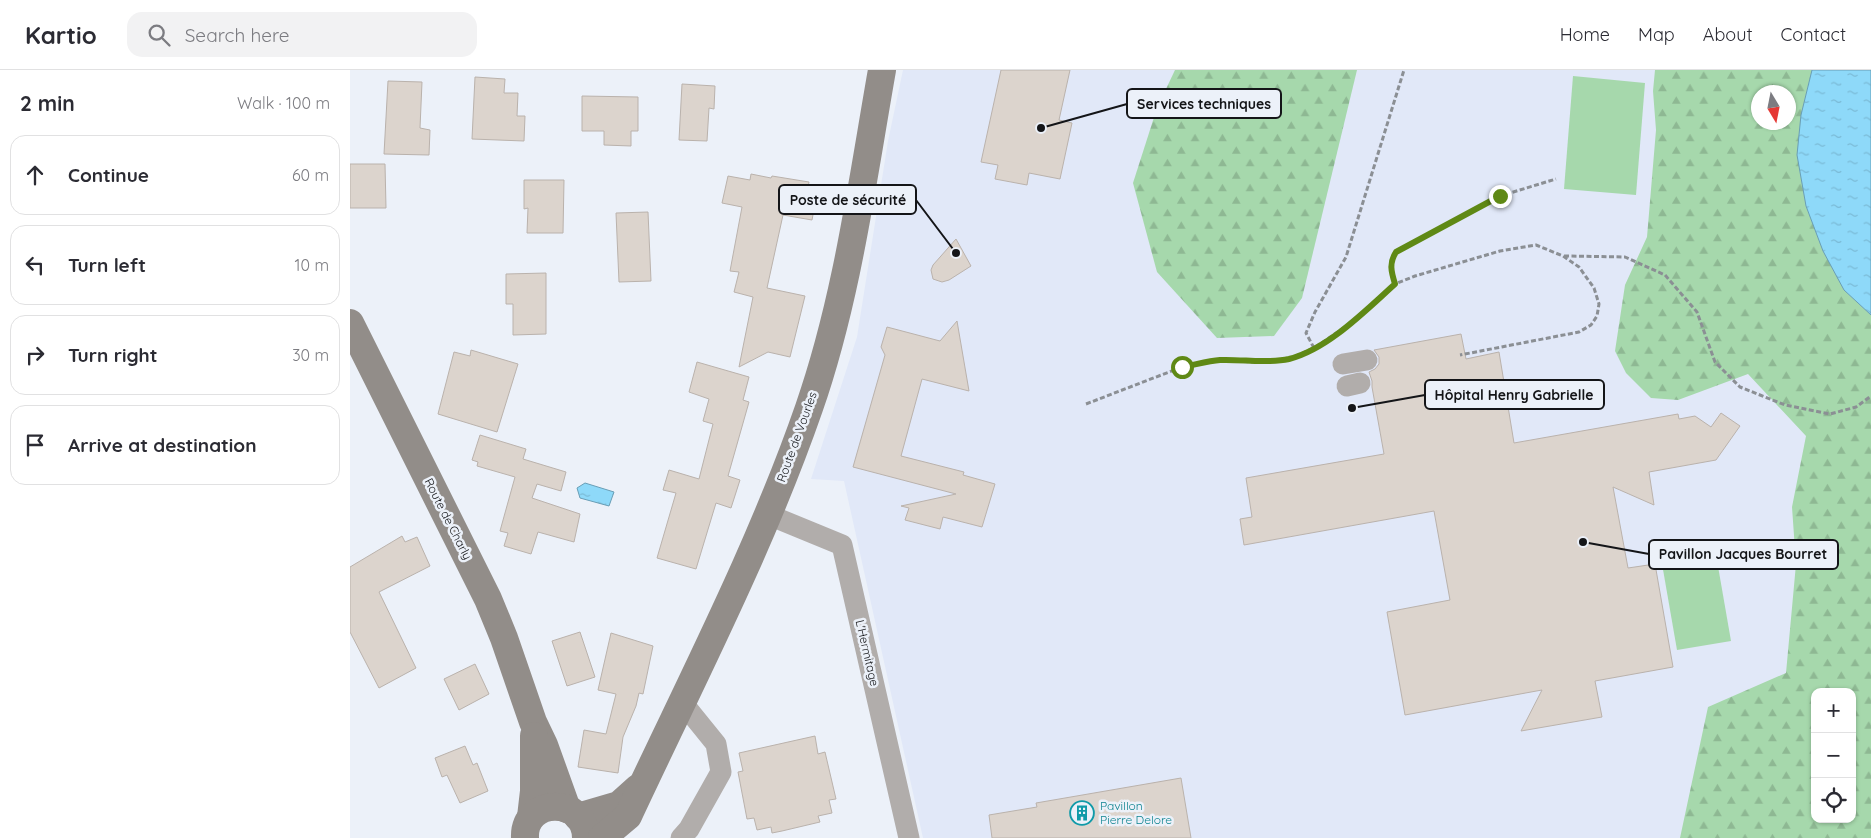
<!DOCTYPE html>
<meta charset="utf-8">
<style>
:root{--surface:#fff;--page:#f2f2f3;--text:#2b2b33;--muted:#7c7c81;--line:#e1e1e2}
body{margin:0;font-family:Quicksand,sans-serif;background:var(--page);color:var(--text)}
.controls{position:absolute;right:15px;bottom:15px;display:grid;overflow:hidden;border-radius:10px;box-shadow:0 1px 4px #0004}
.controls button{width:45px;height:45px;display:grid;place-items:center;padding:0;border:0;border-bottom:1px solid var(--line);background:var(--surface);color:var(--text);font:25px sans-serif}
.compass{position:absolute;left:1401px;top:15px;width:45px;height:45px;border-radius:50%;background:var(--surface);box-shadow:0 1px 4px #0004;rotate:170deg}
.stop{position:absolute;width:15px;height:15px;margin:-11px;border:4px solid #5f8915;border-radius:50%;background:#fff}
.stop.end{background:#5f8915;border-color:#fff;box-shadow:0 1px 5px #0008}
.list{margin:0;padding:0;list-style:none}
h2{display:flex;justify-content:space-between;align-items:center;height:65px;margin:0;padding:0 20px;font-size:21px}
h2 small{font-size:16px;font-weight:400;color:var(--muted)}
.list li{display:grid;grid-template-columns:32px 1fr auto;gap:15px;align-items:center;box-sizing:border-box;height:80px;margin:0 10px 10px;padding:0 10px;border:1px solid var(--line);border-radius:15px}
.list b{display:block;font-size:19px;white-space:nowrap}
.list em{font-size:16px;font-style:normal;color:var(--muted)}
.icon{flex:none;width:28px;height:28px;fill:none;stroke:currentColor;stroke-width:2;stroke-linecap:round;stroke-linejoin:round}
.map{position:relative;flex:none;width:1521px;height:768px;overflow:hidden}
header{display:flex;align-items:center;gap:30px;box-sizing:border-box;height:70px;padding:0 25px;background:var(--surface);border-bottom:1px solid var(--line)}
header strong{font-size:24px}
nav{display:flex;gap:28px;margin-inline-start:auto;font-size:18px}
.search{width:350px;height:45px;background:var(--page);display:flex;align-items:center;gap:12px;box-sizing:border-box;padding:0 18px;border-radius:15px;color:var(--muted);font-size:19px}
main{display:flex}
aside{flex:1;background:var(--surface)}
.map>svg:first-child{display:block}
.built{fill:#e1e8f8;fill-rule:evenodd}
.grass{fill:#a6d8ac}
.forest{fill:url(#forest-firs);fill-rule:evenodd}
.water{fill:url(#water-ripples);stroke:#699eb6}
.building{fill:#dcd4cd;stroke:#bab2ac}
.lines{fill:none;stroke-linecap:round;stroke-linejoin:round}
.path{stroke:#8b8f94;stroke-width:3;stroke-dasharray:5 2.5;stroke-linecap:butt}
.street{stroke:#b1adab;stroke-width:21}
.secondary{stroke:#928d89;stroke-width:28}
.route{stroke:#5f8915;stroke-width:6}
.labels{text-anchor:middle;stroke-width:5;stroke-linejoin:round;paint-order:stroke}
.street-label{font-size:12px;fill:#141518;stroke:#ecf1f9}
.culture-label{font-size:12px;fill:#0d838f;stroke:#ecf1f9;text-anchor:start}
.leader{fill:none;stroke:#141518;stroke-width:2}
.callout-dot{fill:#141518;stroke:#ecf1f9;stroke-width:2}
.callout{fill:#ecf1f9;stroke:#141518;stroke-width:2}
.callout-label{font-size:14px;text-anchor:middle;font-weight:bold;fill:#141518}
</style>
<header>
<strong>Kartio</strong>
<div class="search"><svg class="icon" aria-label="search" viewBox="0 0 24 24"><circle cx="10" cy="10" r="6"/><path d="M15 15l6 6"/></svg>Search here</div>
<nav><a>Home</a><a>Map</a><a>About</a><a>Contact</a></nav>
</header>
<main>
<aside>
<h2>2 min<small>Walk · 100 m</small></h2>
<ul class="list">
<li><svg class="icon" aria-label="ahead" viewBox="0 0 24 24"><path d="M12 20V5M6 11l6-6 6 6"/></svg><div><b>Continue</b></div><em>60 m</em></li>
<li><svg class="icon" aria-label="left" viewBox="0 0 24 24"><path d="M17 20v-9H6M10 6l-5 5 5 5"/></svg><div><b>Turn left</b></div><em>10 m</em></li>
<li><svg class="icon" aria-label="right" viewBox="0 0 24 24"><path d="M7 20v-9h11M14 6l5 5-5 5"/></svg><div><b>Turn right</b></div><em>30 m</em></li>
<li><svg class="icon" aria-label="arrive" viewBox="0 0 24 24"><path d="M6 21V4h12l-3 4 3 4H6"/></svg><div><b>Arrive at destination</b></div></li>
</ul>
</aside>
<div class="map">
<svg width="1521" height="768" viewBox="0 0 1521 768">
<defs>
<pattern id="forest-firs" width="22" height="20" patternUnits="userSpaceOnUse" patternTransform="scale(1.25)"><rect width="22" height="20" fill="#a6d8ac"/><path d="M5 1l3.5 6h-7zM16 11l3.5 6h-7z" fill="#8eb893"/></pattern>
<pattern id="water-ripples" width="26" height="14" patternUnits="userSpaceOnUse" patternTransform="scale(1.25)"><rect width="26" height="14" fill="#8ed9f9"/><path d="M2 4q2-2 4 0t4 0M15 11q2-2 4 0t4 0" fill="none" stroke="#7ab9d5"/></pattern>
</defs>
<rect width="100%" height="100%" fill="#ecf1f9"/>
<path class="built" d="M 553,0 L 1521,0 L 1521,768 L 573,768 L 494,411 L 461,409 L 507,267 L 538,71 ZM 1408,22 L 1438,22 L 1438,52 L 1408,52 ZM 1465,622 L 1502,622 L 1502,749 L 1465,749 Z"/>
<g class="grass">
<polygon points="1223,6 1295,13 1286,125 1214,119"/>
<polygon points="1365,479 1381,571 1327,580 1311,488"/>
</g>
<g class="forest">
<polygon points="825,0 1007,0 952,228 924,266 867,268 807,202 783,113 807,38"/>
<path d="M 1305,0 L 1521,0 L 1521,768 L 1330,768 L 1358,637 L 1436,603 L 1446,494 L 1442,437 L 1456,366 L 1398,304 L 1328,330 L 1301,328 L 1276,303 L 1265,281 L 1275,215 L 1297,167 L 1306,60 L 1303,21 ZM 1408,22 L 1438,22 L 1438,52 L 1408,52 ZM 1465,622 L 1502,622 L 1502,749 L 1465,749 Z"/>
</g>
<g class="water">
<polygon points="1462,0 1521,0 1521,245 1494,220 1473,181 1456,136 1447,85 1451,45"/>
<polygon points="235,413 264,422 259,436 230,428 227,418"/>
</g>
<g class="building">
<polygon points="651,0 720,0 709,50 722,53 710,109 679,103 677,115 645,109 648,95 631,92"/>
<polygon points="125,7 155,9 154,23 168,23 167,46 175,46 174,71 122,69"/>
<polygon points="38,11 72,12 70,58 80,60 79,85 34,84"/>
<polygon points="332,14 365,16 364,39 359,38 357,71 329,70"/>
<polygon points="232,26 288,27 288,61 281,61 281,76 254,75 254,61 232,61"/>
<polygon points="0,94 35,94 36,138 0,138"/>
<polygon points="401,104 421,108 422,106 459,112 456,127 466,129 462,150 433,145 417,218 455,226 440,287 418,282 389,297 403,227 384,222 389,202 380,201 392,137 372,133 378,106 400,110"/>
<polygon points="174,110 214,110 213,163 177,163 178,138 174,139"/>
<polygon points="298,142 301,211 269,212 266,143"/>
<polygon points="606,169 621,196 599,210 592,212 583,209 581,200 583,195"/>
<polygon points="196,203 196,264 163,265 163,234 156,234 156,204"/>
<polygon points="607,251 619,321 572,309 551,386 614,402 613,405 645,414 632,457 593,447 590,459 555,450 559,438 551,436 606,424 503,397 535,285 531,277 537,257 590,271"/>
<polygon points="1111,264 1116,289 1149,282 1164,373 1328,344 1329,349 1345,346 1361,357 1371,343 1390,356 1366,390 1299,402 1304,435 1263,417 1278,498 1305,494 1323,597 1245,611 1252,647 1171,661 1192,620 1055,645 1037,542 1100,530 1084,441 894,475 890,449 902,447 896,408 1034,384 1022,317 1022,311 1019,302 1025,299 1029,294 1029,287 1024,280"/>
<polygon points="121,280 168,294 147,362 88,344 104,282 120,286"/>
<polygon points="347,292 399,307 393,330 399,332 378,406 390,410 381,438 366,433 346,499 307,488 326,423 313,420 319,400 349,409 363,354 353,351 359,329 339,322"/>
<polygon points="130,365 176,379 173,389 216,402 211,421 187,414 182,428 230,444 224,472 188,462 181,484 154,476 158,463 150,461 165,407 127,396 128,392 122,390"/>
<polygon points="52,466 55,472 67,467 80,496 29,522 66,598 29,618 0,562 0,497"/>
<polygon points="230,562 245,607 217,616 202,571"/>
<polygon points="261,563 303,576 293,624 289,623 286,636 273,667 268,703 228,697 234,660 256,664 266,624 248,620"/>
<polygon points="125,594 139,624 109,640 94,609"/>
<polygon points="465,666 468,684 475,682 486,729 479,730 482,743 468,746 470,752 432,761 422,763 421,757 407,760 404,748 397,749 388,702 393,701 389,683"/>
<polygon points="115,676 123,695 127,693 138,721 110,733 97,705 92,707 85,688"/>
<polygon points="831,708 841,768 642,768 639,745 687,737 686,733"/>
</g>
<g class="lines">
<g class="path">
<polyline points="1214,186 1275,187 1315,205 1347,242 1365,292 1390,317 1435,335 1480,344 1506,337 1521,326"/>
<path d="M 1045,214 C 1041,201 1039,193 1046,181 L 1150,126 L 1206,109"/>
<polyline points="964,278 956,263 965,242 996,187 1054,0"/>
<polyline points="736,334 832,297 869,290 902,292 939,289 964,278 1001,253 1045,214 1065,206 1150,181 1186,175 1213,186 1229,197 1244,218 1249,234 1247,246 1241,255 1229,262 1110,285"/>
</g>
<g class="street">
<polyline points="993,294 1017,290"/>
<polyline points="997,316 1010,313"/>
<polyline points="419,445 492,475 559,768"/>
<polyline points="331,768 339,759 371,702 366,674 332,632"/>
</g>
<g class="secondary">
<polyline points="0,253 138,529 154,568 183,652 194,675 217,739"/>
<polyline points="181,747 184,721 184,666"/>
<polyline points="228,747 269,735 288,718"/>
<path d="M 175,768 C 173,727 236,726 236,768"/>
<path d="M 252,768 L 278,746 C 341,611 410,479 459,338 C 497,229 512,113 532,0"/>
</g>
</g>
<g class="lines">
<path class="route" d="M 832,297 C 844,295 858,291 870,290 C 893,289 916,294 939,289 C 978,279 1015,241 1045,214 C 1041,201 1039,193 1046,182 L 1150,126"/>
</g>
<defs>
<g id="building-ring" transform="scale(1.25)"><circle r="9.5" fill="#ecf1f9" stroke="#0f9aa8" stroke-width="1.5"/><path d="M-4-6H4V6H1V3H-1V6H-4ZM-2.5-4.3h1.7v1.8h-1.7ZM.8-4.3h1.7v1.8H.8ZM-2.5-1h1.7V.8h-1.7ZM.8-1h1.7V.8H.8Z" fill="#0f9aa8"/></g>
</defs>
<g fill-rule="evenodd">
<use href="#building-ring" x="732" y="743"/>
</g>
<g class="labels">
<g class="street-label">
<text transform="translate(447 367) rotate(-70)" y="4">Route de Vourles</text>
<text transform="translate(98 449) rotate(63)" y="4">Route de Charly</text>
<text transform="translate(517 583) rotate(77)" y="4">L'Hermitage</text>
</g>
<g class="culture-label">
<text x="750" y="740">Pavillon<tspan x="750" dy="14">Pierre Delore</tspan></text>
</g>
</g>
<path class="leader" d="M691 58L777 34M606 183L566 130M1002 338L1075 325M1233 472L1299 484"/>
<g class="callout-dot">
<circle cx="691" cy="58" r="5"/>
<circle cx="606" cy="183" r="5"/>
<circle cx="1002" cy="338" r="5"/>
<circle cx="1233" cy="472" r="5"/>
</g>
<g class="callout">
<rect x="777" y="19" width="154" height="29" rx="5"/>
<rect x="429" y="115" width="137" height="29" rx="5"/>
<rect x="1075" y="310" width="179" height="29" rx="5"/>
<rect x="1299" y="470" width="189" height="29" rx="5"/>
</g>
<g class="callout-label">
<text x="854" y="39">Services techniques</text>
<text x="498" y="135">Poste de sécurité</text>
<text x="1164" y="330">Hôpital Henry Gabrielle</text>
<text x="1393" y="489">Pavillon Jacques Bourret</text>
</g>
</svg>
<div class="controls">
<button>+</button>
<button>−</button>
<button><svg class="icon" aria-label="locate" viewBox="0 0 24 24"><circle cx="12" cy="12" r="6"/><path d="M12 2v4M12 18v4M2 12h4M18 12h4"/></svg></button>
</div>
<svg class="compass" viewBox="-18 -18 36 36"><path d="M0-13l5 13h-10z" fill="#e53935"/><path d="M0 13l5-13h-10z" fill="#7c7c81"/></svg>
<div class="stop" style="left:832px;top:297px"></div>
<div class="stop end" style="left:1150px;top:126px"></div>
</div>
</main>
